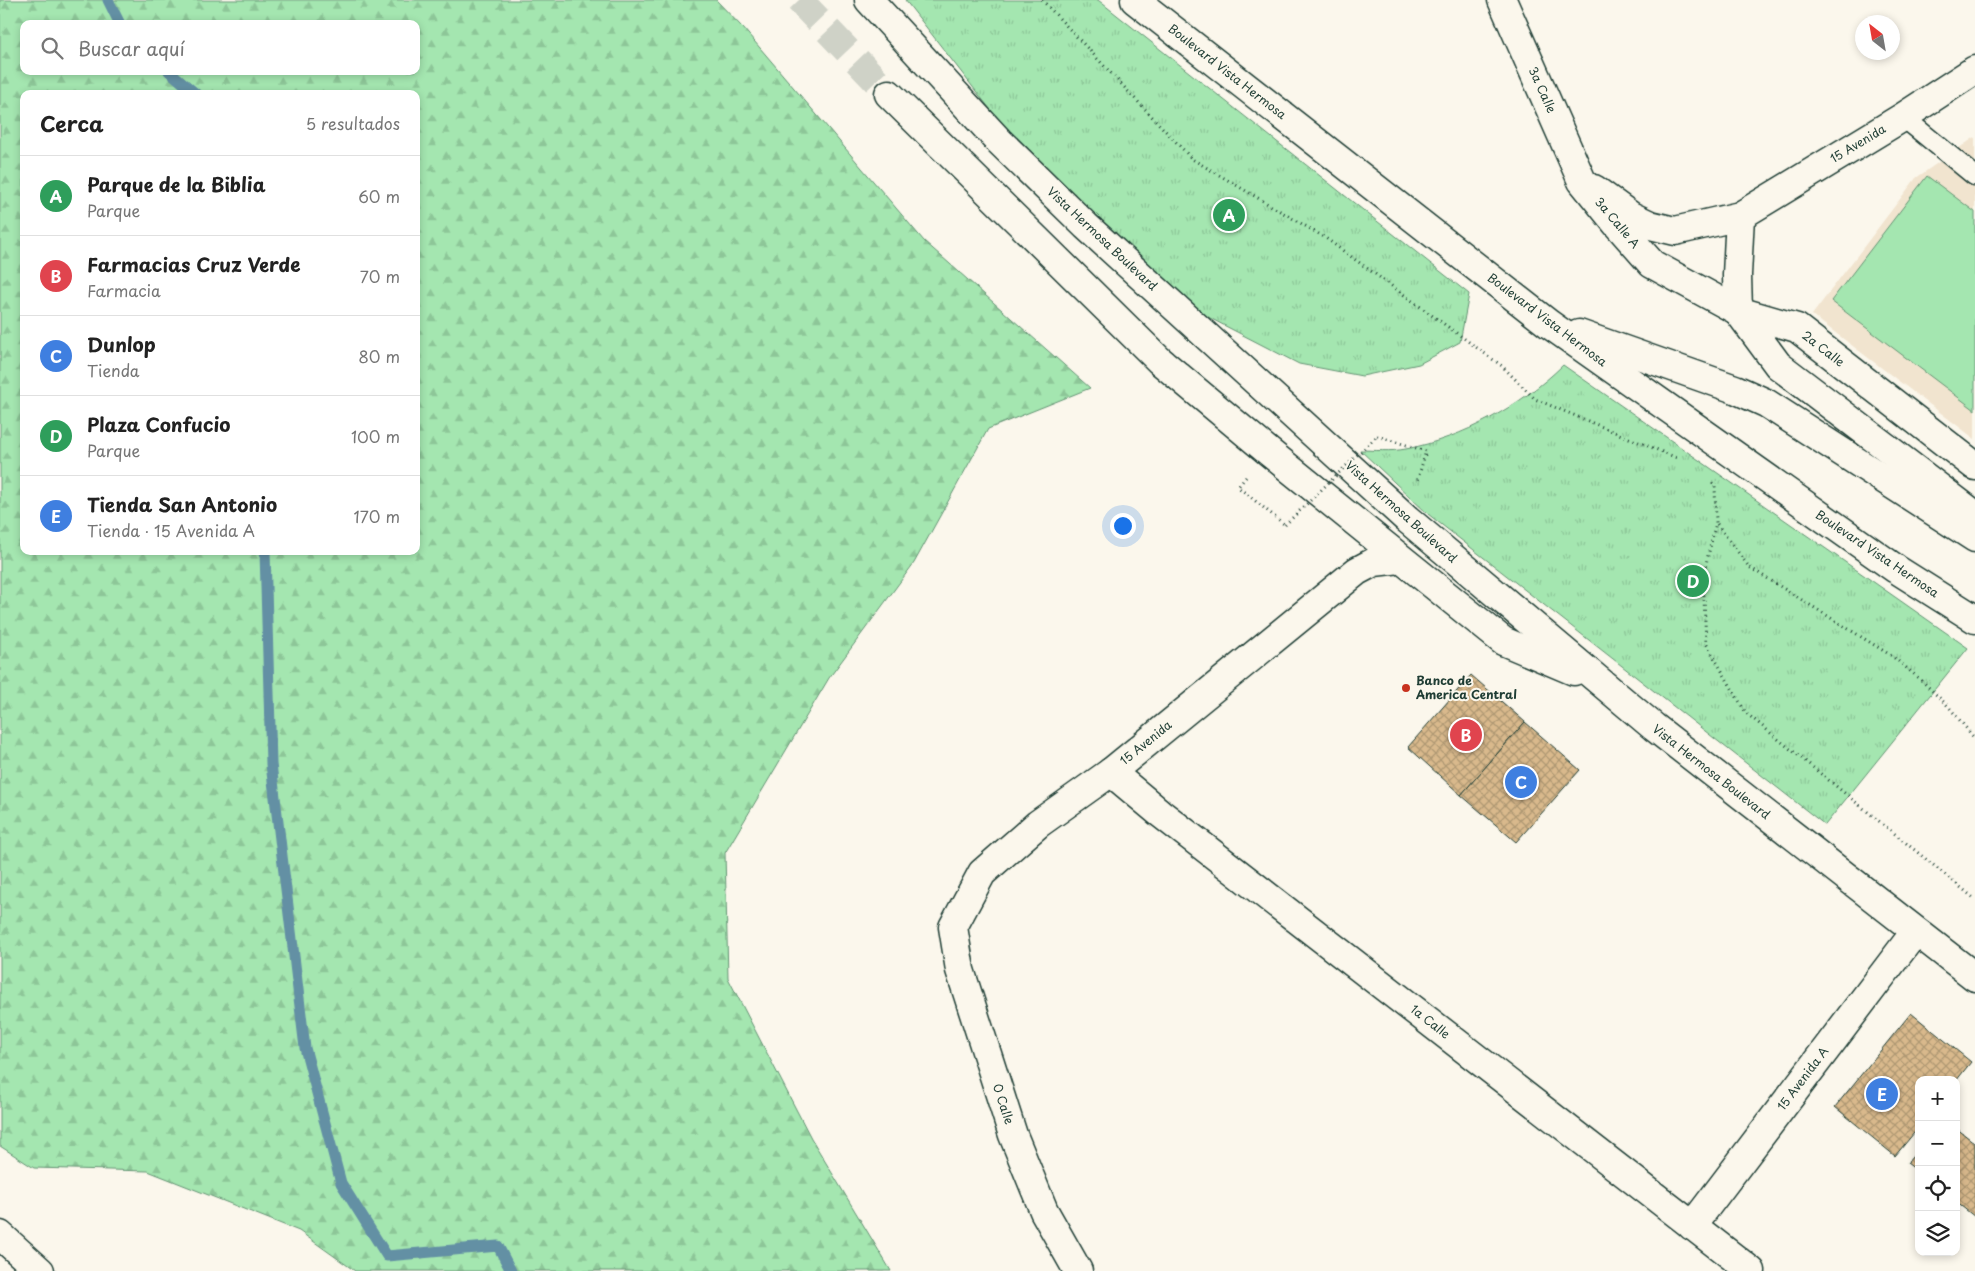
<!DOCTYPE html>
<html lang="es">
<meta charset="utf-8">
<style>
:root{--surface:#fff;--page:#f2f2f2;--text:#222;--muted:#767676;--line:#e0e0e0;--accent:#c8321e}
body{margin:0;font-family:"Playpen Sans",sans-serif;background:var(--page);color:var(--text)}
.controls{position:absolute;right:15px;bottom:15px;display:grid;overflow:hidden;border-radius:10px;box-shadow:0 2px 8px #0003}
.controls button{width:45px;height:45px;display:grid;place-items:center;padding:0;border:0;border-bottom:1px solid var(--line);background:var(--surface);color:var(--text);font:25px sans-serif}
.compass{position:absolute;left:1855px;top:15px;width:45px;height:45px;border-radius:50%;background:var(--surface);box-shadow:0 2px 8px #0003;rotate:329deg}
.you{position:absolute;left:1122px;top:525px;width:18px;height:18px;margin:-12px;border:4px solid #fff;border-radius:50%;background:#1a73e8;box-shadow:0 0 0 8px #1a73e833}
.badge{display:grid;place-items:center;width:32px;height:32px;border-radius:50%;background:var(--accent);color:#fff;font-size:16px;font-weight:700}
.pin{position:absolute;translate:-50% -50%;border:2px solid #fff;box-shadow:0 1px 5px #0006}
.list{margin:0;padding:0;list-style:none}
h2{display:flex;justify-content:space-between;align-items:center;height:65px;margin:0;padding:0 20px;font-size:21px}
h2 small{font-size:16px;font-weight:400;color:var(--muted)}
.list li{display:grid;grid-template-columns:32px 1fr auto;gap:15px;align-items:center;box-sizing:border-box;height:80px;padding:0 20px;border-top:1px solid var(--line)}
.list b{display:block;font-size:19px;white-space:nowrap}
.list p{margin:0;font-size:16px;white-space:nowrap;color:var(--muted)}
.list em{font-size:16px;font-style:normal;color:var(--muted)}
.icon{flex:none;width:28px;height:28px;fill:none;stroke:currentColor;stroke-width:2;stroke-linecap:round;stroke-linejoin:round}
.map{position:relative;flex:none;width:1975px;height:1271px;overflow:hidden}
.search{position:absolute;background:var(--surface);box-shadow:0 2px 8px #0003;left:20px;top:20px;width:400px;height:55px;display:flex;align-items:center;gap:12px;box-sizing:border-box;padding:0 18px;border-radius:10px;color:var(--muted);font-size:19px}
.panel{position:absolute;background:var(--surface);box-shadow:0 2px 8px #0003;left:20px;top:90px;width:400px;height:465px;border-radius:10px}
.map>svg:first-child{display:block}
.built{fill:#f1e4cf}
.grass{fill:#a4e6b0;stroke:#629272}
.forest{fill:url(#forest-firs);stroke:#629272;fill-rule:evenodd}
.park{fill:url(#park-tufts);stroke:#629272}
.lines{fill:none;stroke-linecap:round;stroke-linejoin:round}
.stream{stroke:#6390a4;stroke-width:11}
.building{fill:url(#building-cross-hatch);stroke:#1f3d34}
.primary-tunnel{stroke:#cfd2c7;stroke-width:28;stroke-dasharray:28 14;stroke-linecap:butt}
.service-casing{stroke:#1f3d34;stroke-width:22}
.minor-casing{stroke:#1f3d34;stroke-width:31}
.tertiary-casing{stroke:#1f3d34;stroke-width:31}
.primary-casing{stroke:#1f3d34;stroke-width:31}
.path{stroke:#1f3d34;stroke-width:3;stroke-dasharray:1 4;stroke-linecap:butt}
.service{stroke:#fbf7ec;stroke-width:19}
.minor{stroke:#fbf7ec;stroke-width:28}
.tertiary{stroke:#fbf7ec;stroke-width:28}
.primary{stroke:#fbf7ec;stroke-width:28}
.path-bridge{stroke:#1f3d34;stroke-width:3;stroke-dasharray:1 4;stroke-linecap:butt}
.poi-dot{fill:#c8321e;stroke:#fbf7ec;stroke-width:2}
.labels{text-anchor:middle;stroke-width:4;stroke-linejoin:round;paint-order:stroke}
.street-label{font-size:12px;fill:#1f3d34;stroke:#fbf7ec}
.poi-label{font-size:12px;font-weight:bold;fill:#1f3d34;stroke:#fbf7ec;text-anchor:start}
</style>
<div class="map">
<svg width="1975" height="1271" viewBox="0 0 1975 1271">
<defs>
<pattern id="forest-firs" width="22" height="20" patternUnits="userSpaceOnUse" patternTransform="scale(1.25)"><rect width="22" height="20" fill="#a4e6b0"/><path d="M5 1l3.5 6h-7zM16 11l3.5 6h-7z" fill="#8dc698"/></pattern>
<pattern id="park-tufts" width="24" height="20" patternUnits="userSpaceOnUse" patternTransform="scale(1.25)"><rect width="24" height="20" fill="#a4e6b0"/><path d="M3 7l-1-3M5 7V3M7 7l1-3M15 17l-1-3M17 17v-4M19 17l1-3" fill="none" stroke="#8dc698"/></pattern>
<pattern id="building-cross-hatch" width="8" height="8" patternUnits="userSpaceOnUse" patternTransform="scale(1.25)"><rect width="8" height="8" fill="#d9b98c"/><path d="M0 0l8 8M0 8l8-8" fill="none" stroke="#af9873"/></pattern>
</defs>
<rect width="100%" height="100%" fill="#fbf7ec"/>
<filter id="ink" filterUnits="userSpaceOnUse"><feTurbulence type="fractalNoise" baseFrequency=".02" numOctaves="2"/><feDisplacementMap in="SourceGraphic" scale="10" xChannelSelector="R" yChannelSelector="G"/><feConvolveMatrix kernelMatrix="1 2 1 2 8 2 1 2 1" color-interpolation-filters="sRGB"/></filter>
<g filter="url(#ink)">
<polygon class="built" points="1975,137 1975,439 1812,315 1916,178"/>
<polygon class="grass" points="1927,176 1975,212 1975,410 1831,301"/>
<path class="forest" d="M 0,0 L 716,0 L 743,28 L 924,241 L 1090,388 L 988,429 L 914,563 L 829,678 L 725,853 L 728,978 L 811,1138 L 891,1271 L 355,1271 L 299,1231 L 148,1171 L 34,1168 L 0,1146 ZM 24,24 L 416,24 L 416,71 L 24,71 ZM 24,94 L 416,94 L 416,551 L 24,551 Z"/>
<g class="park">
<polygon points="905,0 1098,0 1469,294 1460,342 1419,364 1362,376 1299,364 1175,300 1011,136"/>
<path d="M 1563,365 L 1968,648 L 1825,825 L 1428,514 L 1360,450 C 1374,450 1391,452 1406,449 C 1463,438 1521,406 1563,365 Z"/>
</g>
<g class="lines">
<g class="stream">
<polyline points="108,0 120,24"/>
<polyline points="169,71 196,94"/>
<polyline points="265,551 271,764 305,1048 341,1183 387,1256 498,1246 511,1271"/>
</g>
</g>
<g class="building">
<polygon points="1471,675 1525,722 1461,795 1408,747"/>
<polygon points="1525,722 1580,770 1516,842 1461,795"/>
<polygon points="1911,1013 1971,1062 1956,1081 1919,1080 1919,1127 1895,1156 1835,1107"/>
<polygon points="1956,1128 1975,1143 1975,1217 1956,1202"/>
<polygon points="1919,1149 1919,1172 1907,1163"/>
</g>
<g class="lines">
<polyline class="primary-tunnel" points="799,0 889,94"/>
<g class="service-casing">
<polyline id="service" points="1903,117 1975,176"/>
</g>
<g class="minor-casing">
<g id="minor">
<polyline points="1594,189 1631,216 1650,225 1675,231 1740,216 1903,117 1975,70"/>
<polyline points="1738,311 1737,275 1740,216"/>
<polyline points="1111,772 1160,813 1751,1271"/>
<polyline points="1692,1226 1915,932"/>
<polyline points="0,1235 40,1271"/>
<polyline points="1078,1271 1044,1211 1013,1135 960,970 953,927 982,873 1038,824 1111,772 1357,571 1374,562 1400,559"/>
</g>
</g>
<g class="tertiary-casing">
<g id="tertiary">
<polyline points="1502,0 1582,181 1616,223 1652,264 1738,311 1797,328 1975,466"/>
<polyline points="1738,311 1778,365 1975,515"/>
</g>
</g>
<g class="primary-casing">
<g id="primary">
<polyline points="869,0 999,141 1086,226 1407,519 1654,727 1975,977"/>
<polyline points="1135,0 1549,324 1896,569 1975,619"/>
<polyline points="889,94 1159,360 1269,452 1503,641 1574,671"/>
<polyline points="1579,334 1735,389 1766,403 1975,538"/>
</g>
</g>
<g class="path">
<polyline points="1042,0 1192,159 1324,237 1502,366 1535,399 1677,458"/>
<polyline points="1377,436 1426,451 1417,482"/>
<polyline points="1246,477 1238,487 1285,525"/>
<polyline points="1712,483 1715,485 1716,523 1703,576 1706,643 1746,713 1975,899"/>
<polyline points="1717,524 1749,567 1892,656 1921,680 1949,707 1975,739"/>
</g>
<use href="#service" class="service"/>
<use href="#minor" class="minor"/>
<use href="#tertiary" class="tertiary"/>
<use href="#primary" class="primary"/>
<polyline class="path-bridge" points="1285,525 1377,436"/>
</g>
</g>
<circle class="poi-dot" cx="1406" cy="688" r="5"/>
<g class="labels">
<g class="street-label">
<text transform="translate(1227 72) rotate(38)" y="4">Boulevard Vista Hermosa</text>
<text transform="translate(1542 90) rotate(66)" y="4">3a Calle</text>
<text transform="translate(1858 144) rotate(-31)" y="4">15 Avenida</text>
<text transform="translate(1617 223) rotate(50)" y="4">3a Calle A</text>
<text transform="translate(1102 239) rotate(43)" y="4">Vista Hermosa Boulevard</text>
<text transform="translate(1547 320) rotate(37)" y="4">Boulevard Vista Hermosa</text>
<text transform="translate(1823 349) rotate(38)" y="4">2a Calle</text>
<text transform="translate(1401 512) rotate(42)" y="4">Vista Hermosa Boulevard</text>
<text transform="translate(1877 554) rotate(34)" y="4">Boulevard Vista Hermosa</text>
<text transform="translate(1146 743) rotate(-39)" y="4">15 Avenida</text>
<text transform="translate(1711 772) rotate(38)" y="4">Vista Hermosa Boulevard</text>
<text transform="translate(1430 1022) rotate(38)" y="4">1a Calle</text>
<text transform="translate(1803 1079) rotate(-53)" y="4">15 Avenida A</text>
<text transform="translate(1003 1104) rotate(72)" y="4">0 Calle</text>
</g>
<g class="poi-label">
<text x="1416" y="685">Banco de<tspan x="1416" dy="14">America Central</tspan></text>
</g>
</g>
</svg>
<div class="controls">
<button>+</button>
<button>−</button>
<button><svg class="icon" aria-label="locate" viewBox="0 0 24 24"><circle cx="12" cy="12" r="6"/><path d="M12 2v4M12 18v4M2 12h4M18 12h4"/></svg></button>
<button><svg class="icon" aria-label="layers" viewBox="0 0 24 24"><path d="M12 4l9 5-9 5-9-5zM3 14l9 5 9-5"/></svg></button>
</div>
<svg class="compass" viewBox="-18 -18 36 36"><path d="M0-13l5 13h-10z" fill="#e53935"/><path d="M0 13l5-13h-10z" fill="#767676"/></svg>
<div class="you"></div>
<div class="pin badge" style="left:1229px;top:215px;background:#2e9e5b">A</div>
<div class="pin badge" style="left:1466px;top:735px;background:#e0444e">B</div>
<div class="pin badge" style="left:1521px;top:782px;background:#3f7fe0">C</div>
<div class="pin badge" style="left:1693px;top:581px;background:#2e9e5b">D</div>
<div class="pin badge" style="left:1882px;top:1094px;background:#3f7fe0">E</div>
<div class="search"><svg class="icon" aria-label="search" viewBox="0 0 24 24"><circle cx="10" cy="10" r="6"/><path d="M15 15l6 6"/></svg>Buscar aquí</div>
<section class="panel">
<h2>Cerca<small>5 resultados</small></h2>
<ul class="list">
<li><span class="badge" style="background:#2e9e5b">A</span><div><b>Parque de la Biblia</b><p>Parque</p></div><em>60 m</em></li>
<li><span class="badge" style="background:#e0444e">B</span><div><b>Farmacias Cruz Verde</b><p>Farmacia</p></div><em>70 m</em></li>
<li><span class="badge" style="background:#3f7fe0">C</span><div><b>Dunlop</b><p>Tienda</p></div><em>80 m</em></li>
<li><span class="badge" style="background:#2e9e5b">D</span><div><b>Plaza Confucio</b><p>Parque</p></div><em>100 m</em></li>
<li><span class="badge" style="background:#3f7fe0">E</span><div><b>Tienda San Antonio</b><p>Tienda · 15 Avenida A</p></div><em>170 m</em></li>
</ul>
</section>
</div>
